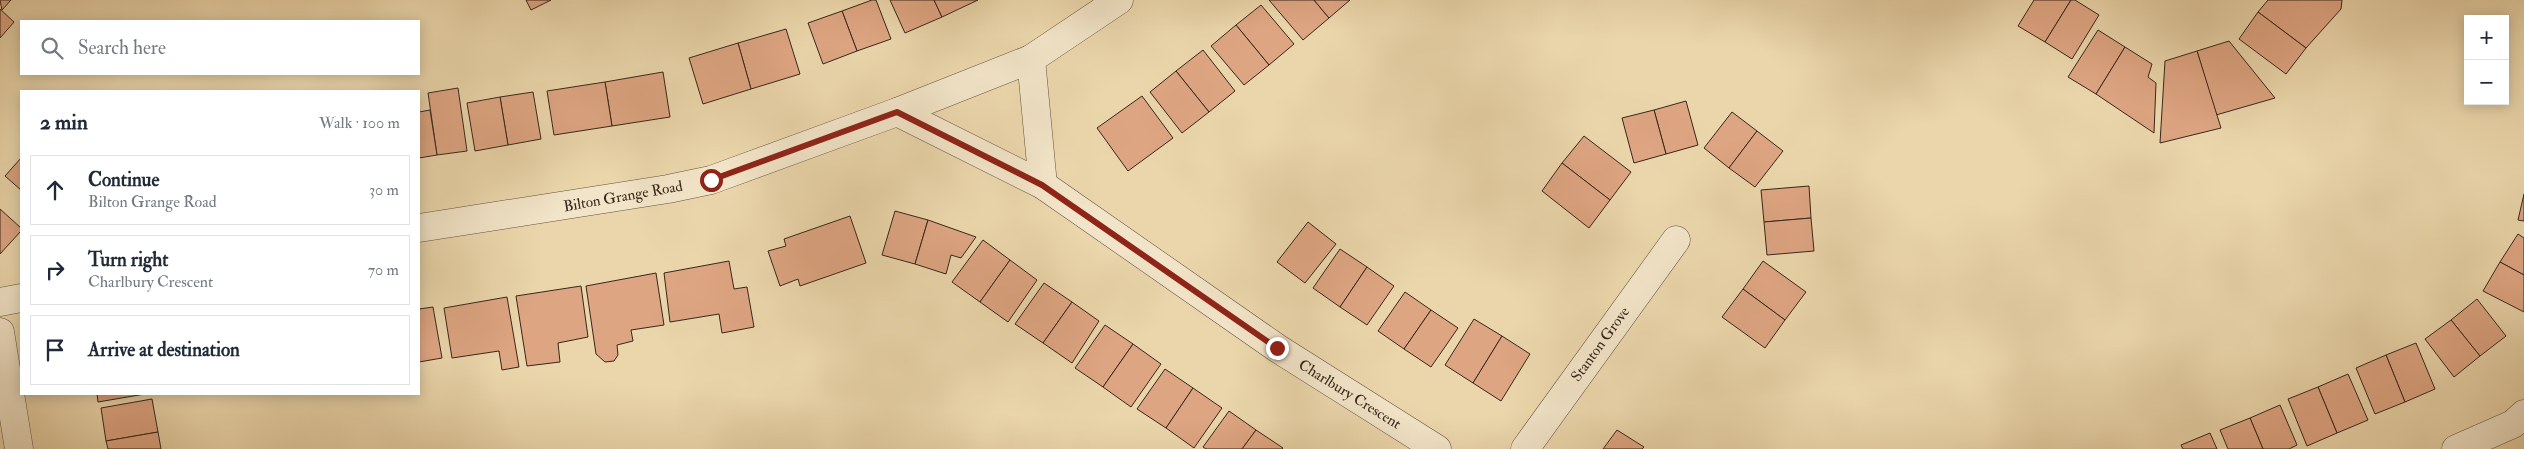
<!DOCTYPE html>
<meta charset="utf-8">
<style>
:root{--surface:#fff;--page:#f6f6f7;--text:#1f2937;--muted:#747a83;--line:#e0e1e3}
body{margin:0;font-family:"IM FELL Double Pica",serif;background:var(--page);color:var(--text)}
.controls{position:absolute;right:15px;top:15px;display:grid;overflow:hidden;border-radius:0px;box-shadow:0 2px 12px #0003}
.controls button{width:45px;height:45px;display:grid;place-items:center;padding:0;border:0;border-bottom:1px solid var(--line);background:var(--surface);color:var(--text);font:25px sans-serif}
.stop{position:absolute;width:15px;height:15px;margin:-11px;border:4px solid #8f2418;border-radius:50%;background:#fff}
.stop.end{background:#8f2418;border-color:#fff;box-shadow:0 1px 5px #0008}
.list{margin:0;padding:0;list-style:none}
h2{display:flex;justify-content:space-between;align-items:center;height:65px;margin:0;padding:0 20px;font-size:21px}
h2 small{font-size:16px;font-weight:400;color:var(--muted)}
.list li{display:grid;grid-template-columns:32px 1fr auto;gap:15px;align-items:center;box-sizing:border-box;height:70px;margin:0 10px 10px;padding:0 10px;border:1px solid var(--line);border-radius:0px}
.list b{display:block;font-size:19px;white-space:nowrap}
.list p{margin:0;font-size:16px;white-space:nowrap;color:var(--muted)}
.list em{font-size:16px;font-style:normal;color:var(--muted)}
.icon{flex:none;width:28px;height:28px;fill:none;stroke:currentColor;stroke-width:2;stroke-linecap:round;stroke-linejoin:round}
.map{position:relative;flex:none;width:2524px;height:449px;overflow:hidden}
.search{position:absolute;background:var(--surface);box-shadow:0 2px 12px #0003;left:20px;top:20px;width:400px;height:55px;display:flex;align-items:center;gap:12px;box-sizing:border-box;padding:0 18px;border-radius:0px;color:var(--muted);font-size:19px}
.panel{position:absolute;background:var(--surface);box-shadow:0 2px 12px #0003;left:20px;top:90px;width:400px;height:305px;border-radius:0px}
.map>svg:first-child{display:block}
.building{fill:#dea582;stroke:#37261b}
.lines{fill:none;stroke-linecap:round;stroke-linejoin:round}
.minor-casing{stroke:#64523f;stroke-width:29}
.minor{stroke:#f2e4c8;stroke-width:28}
.route{stroke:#8f2418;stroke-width:6}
.labels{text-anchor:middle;stroke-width:5;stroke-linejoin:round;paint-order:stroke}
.street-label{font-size:15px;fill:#37261b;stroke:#f2e4c8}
</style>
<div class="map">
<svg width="2524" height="449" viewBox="0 0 2524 449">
<rect width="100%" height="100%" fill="#ebd6ab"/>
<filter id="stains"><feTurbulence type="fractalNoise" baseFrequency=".004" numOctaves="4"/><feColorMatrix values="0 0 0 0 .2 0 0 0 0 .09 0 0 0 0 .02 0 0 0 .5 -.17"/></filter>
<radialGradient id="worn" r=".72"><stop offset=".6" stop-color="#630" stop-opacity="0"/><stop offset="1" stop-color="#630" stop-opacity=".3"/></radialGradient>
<g class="building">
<polygon points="0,0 11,0 2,10"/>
<polygon points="526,0 551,0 531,10"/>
<polygon points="872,0 876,0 891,39 857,51 842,11"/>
<polygon points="890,0 934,0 942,17 905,33"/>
<polygon points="934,0 978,0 942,17"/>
<polygon points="1269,0 1314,0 1329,18 1303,40"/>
<polygon points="1314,0 1350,0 1329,18"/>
<polygon points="2034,0 2071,0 2045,42 2018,26"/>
<polygon points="2071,0 2075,0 2099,15 2072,59 2045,42"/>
<polygon points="2268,0 2342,0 2341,9 2306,48 2258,12"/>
<polygon points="1261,5 1294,44 1269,65 1236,25"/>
<polygon points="0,9 14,22 0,38"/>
<polygon points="842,11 857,51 823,64 808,23"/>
<polygon points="2258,12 2306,48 2286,74 2239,39"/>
<polygon points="1236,25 1269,65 1244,85 1211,46"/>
<polygon points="786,29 800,74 751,89 738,43"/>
<polygon points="2098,30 2125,47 2096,94 2068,77"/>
<polygon points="2229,41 2275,98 2216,115 2197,51"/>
<polygon points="738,43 751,89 703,104 689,58"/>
<polygon points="2125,47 2152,64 2148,77 2156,83 2154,133 2096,94"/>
<polygon points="1203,50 1235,91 1209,112 1176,71"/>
<polygon points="2197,51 2221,128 2160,143 2165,61"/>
<polygon points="1176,71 1209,112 1182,133 1150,92"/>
<polygon points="663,72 670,117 612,126 605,82"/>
<polygon points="605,82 612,126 554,135 547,91"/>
<polygon points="458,88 467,151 437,155 428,93"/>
<polygon points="533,92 541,139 508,145 500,97"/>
<polygon points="1142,96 1173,138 1128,171 1097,128"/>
<polygon points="500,97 508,145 475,151 467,103"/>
<polygon points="1686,101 1698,145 1666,154 1654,110"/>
<polygon points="430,110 437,155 419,158 419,112"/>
<polygon points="1654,110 1666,154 1634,163 1622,118"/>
<polygon points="1732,112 1757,131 1729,168 1704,148"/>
<polygon points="1757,131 1783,151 1755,187 1729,168"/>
<polygon points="1584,136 1631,172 1610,200 1562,163"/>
<polygon points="21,158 21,190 5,176"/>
<polygon points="1562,163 1610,200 1589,228 1542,191"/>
<polygon points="1809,186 1811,218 1764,222 1761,190"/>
<polygon points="2524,194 2524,221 2518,220"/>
<polygon points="0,209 21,228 21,231 0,254"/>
<polygon points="895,211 928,220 915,264 882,255"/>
<polygon points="850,216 866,263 800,286 798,279 780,286 768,251 786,246 784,239"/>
<polygon points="1811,218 1814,251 1767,255 1764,222"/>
<polygon points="928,220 976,237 961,258 951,255 946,274 915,264"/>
<polygon points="1308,222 1336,244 1305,283 1277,262"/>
<polygon points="2518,234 2524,238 2524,275 2500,262"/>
<polygon points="983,240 1010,260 980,302 952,282"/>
<polygon points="1340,249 1367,267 1340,307 1313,288"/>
<polygon points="1010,260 1037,280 1008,322 980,302"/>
<polygon points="729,261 734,289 747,287 754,327 722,333 719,314 670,322 664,273"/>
<polygon points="1763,261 1806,292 1785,320 1743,289"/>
<polygon points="2500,262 2524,275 2524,312 2483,291"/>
<polygon points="1367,267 1394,286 1367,325 1340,307"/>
<polygon points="656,273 664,325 631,330 633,341 617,345 618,355 614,361 605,362 596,354 586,286"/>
<polygon points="1044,283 1072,302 1043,343 1015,324"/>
<polygon points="581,286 588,337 558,343 560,362 527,366 516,296"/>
<polygon points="1743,289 1785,320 1765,348 1722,317"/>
<polygon points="1405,292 1431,310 1404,349 1378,331"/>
<polygon points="507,297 519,367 502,370 499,351 452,358 444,308"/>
<polygon points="2477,299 2506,336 2480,356 2451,320"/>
<polygon points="1072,302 1099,321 1072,363 1043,343"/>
<polygon points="433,307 442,358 419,362 419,309"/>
<polygon points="1431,310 1458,328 1431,367 1404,349"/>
<polygon points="1474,319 1502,336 1473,383 1445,365"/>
<polygon points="2451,320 2480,356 2454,377 2425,339"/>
<polygon points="1105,325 1133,344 1103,387 1075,368"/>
<polygon points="1502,336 1530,354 1501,401 1473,383"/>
<polygon points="2416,343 2435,389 2405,402 2386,355"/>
<polygon points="1133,344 1161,364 1131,407 1103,387"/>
<polygon points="2386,355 2405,402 2375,414 2356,368"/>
<polygon points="1165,369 1193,388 1166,428 1137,409"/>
<polygon points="2348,374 2368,420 2337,433 2318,387"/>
<polygon points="2318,387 2337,433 2307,446 2288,399"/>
<polygon points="1193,388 1222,408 1194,448 1166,428"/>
<polygon points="97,394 145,394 98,402"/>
<polygon points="152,399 158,432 106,441 101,408"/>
<polygon points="2280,405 2297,445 2289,449 2263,449 2250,418"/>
<polygon points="1229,411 1256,430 1242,449 1206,449 1203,447"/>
<polygon points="2250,418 2263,449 2228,449 2220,430"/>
<polygon points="1256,430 1283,448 1282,449 1242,449"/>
<polygon points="1617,430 1644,447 1642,449 1603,449"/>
<polygon points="158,432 161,449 108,449 106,441"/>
<polygon points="2210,433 2217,449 2183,449 2181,445"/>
</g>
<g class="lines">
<g class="minor-casing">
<g id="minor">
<polyline points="1031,59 1043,185"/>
<polyline points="897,112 1043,185 1277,348 1437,449"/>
<polyline points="419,228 668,189 711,180 897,112 1031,59 1119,0"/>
<polyline points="0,302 21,298"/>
<polyline points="0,332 19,449"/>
<polyline points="1525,449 1676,240"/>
<polyline points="2456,449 2513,424 2524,414"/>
</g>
</g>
<use href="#minor" class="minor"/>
</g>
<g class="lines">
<polyline class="route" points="711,180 897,112 1042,185 1277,348"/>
</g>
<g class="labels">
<g class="street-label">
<text transform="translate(623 196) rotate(-10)" y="5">Bilton Grange Road</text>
<text transform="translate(1600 344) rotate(-54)" y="5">Stanton Grove</text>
<text transform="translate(1350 394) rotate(32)" y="5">Charlbury Crescent</text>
</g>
</g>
<rect width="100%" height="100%" filter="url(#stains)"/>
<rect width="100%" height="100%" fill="url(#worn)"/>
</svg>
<div class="controls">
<button>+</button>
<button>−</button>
</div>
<div class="stop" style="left:711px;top:180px"></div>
<div class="stop end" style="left:1277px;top:348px"></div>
<div class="search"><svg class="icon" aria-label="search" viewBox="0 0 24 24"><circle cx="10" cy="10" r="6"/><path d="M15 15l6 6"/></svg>Search here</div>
<section class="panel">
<h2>2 min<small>Walk · 100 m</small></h2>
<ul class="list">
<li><svg class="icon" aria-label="ahead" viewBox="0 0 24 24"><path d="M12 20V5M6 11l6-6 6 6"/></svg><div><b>Continue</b><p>Bilton Grange Road</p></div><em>30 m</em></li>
<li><svg class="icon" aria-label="right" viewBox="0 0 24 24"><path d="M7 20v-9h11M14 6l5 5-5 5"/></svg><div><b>Turn right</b><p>Charlbury Crescent</p></div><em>70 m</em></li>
<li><svg class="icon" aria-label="arrive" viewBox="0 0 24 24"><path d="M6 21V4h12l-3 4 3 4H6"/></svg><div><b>Arrive at destination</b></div></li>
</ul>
</section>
</div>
